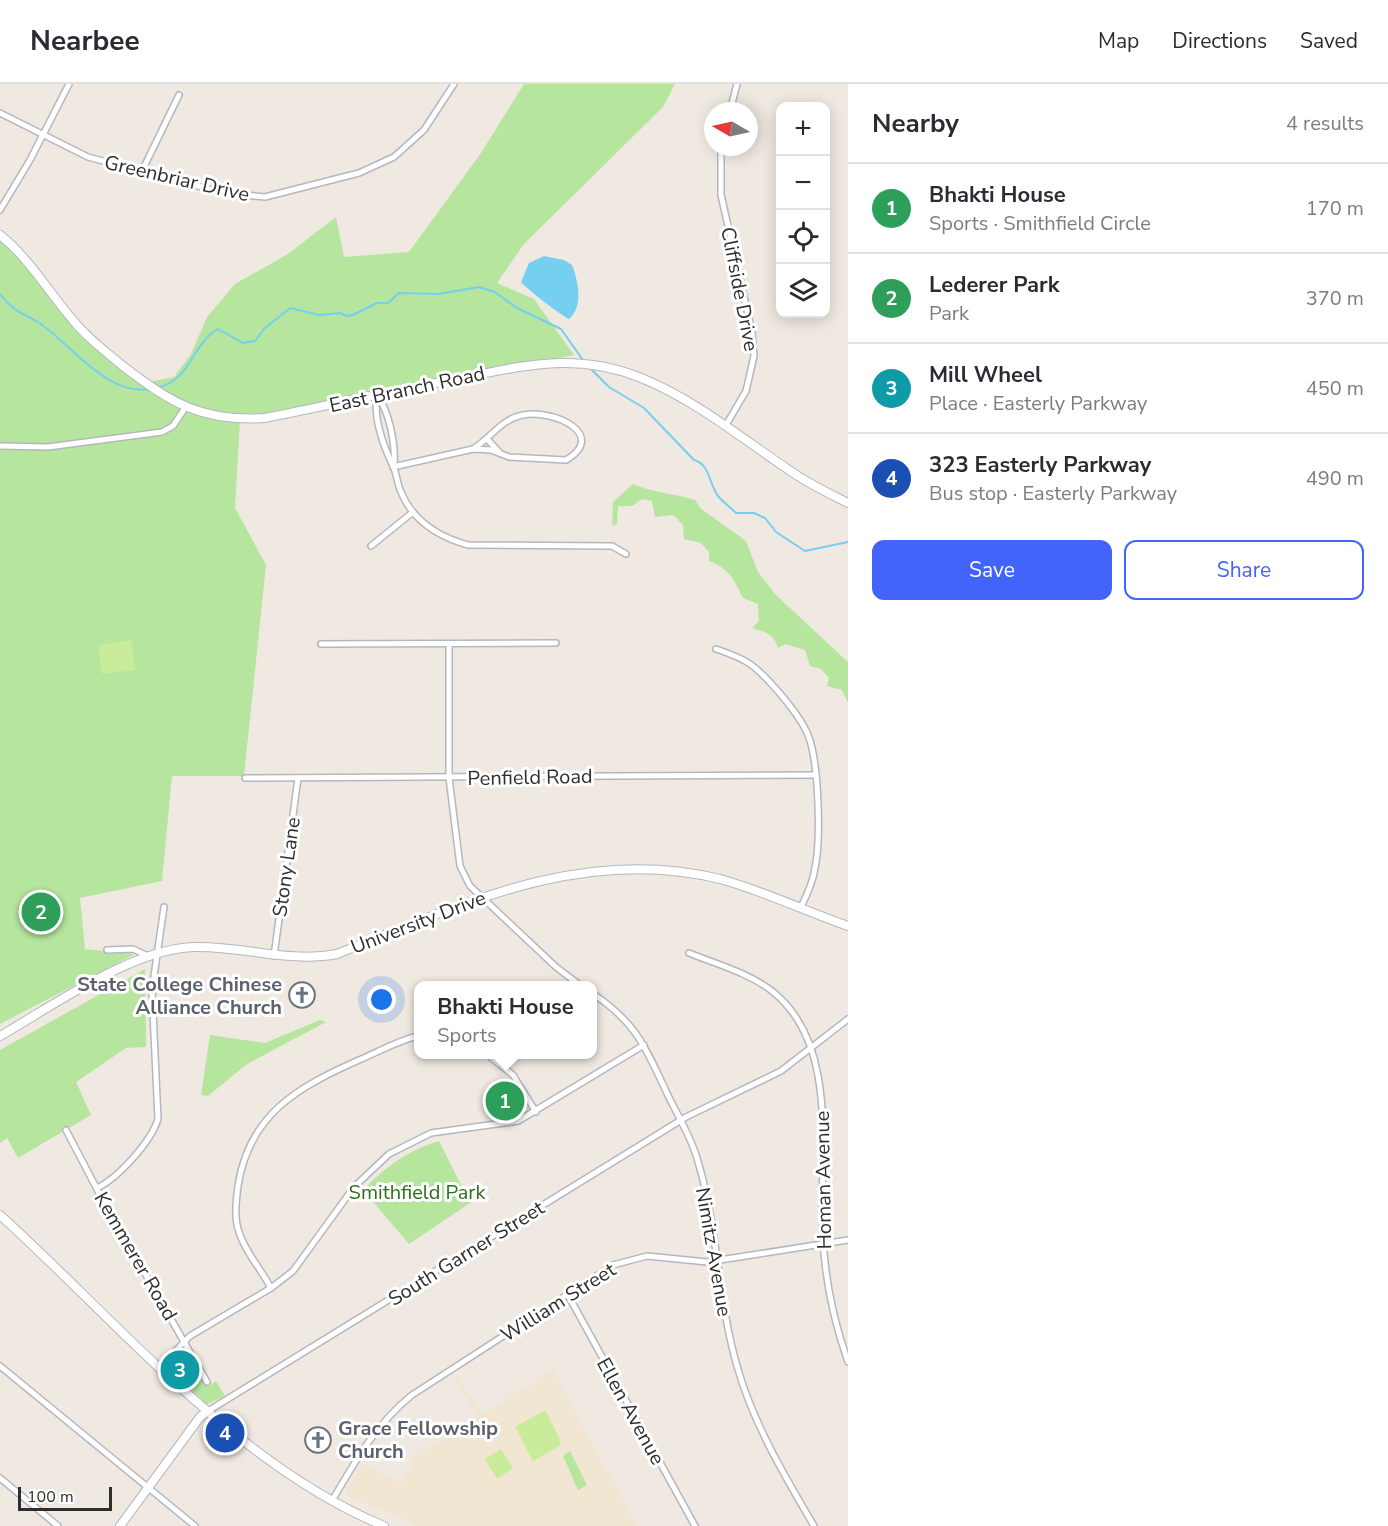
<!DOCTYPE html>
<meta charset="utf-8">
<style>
:root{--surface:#fff;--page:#f7f7f7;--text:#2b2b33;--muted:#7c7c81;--line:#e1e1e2;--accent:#4264fb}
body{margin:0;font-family:"Nunito Sans",sans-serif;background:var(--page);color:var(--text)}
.controls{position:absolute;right:18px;top:18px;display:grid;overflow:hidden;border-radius:12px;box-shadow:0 3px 15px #0003}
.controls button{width:54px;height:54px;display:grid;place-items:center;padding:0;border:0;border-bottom:2px solid var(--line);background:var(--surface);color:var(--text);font:30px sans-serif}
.compass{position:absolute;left:704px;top:18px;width:54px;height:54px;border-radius:50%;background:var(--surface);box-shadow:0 3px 15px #0003;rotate:279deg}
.scale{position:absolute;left:18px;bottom:15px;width:94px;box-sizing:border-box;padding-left:6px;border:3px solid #2e2e2e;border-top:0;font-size:16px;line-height:21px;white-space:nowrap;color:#2e2e2e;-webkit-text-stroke:4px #fff;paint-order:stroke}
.you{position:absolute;left:382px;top:916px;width:21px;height:21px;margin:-15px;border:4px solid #fff;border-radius:50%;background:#1a73e8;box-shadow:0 0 0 9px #1a73e833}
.badge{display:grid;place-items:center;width:39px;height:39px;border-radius:50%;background:var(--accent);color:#fff;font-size:20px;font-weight:700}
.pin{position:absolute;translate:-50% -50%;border:3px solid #fff;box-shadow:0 2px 6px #0006}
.popup{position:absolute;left:414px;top:897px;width:183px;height:78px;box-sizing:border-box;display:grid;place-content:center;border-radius:12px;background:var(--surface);filter:drop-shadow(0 2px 4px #0005);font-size:20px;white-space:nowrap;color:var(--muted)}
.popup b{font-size:22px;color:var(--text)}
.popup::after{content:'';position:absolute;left:50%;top:100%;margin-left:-12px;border:12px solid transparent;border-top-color:var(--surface)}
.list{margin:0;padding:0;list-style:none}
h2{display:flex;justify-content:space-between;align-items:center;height:78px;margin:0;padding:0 24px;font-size:26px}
h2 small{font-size:20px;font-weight:400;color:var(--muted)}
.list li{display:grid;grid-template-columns:39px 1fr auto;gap:18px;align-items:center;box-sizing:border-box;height:90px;padding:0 24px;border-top:2px solid var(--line)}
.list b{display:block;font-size:22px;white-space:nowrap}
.list p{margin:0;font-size:20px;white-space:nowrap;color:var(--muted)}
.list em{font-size:20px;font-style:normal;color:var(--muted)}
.actions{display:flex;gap:12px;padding:18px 24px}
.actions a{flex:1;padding:14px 0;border:2px solid var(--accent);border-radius:12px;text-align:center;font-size:21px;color:var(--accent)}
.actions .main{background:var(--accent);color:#fff}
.icon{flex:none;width:33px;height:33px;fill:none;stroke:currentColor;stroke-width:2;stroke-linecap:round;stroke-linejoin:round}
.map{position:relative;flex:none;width:848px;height:1442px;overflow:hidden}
header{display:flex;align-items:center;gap:36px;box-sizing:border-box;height:84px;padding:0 30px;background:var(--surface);border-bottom:2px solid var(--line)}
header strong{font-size:28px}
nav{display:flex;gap:33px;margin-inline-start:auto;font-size:21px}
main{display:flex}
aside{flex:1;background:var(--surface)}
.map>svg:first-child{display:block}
.education{fill:#f0e6d1}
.green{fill:#b6e59e}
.pitch{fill:#c9ec9a}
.water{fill:#75cff0}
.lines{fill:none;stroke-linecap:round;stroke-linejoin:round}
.stream{stroke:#75cff0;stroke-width:2}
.street-casing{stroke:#b4b7c1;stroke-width:8}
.secondary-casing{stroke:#b4b7c1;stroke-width:10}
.street{stroke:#fff;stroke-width:5}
.secondary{stroke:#fff;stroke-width:8}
.labels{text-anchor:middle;stroke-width:6;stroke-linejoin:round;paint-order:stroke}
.street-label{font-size:20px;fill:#2e2e2e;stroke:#fff}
.worship-label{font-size:20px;font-weight:bold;fill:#5b616d;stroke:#fff;text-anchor:end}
.park-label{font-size:20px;fill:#2c6e1b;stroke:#fff}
</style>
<header>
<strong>Nearbee</strong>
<nav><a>Map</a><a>Directions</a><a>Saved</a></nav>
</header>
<main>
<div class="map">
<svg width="848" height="1442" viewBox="0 0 848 1442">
<rect width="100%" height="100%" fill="#efe9e1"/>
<polygon class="education" points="553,1286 637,1442 418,1442 344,1410 362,1379 400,1400 410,1387 409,1377 478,1333 453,1293 457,1291 483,1330"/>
<g class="green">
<polygon points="524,0 675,0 663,23 524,160 497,199 534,215 574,271 240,336 235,424 266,481 244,692 172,692 162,797 80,814 85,865 135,870 0,940 0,151 74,238 145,299 174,293 191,270 207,233 235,200 288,170 336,133 344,173 409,168 481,69"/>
<path d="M 633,400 C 653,409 673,409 695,416 L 700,424 L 746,457 L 758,488 L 776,511 L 848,578 L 848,619 L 842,606 L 827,602 L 829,594 L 821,585 L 810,582 L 805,566 L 785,560 L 778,564 C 774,550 766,548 752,544 L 759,537 L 758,520 L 743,514 C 734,496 729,484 709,477 L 709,468 L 701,459 L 684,455 L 683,441 L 673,431 L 655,433 L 652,417 L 642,415 L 632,422 L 618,422 L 617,440 L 612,442 L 613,418 Z"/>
<polygon points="145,885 146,963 126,964 76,998 91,1031 18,1074 7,1054 0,1059 0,966"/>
<polygon points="320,936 326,938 247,980 208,1012 201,1011 210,951 265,959"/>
<path d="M 439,1057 L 470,1119 L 409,1160 L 363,1106 C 385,1083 408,1066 439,1057 Z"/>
<polygon points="184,1268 204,1300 209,1302 216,1297 225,1312 207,1320 169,1286 171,1277"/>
<polygon points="570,1367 587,1401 578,1406 563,1372"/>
</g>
<g class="pitch">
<polygon points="131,556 135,586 102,590 98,561"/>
<polygon points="545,1326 561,1357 559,1362 533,1377 515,1343"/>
<polygon points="501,1365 513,1384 497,1395 485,1375"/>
</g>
<path class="water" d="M 544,172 L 564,176 L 572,181 C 578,197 584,222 569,235 C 564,234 523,202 521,198 L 529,179 Z"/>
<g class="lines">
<g class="stream">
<path d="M 0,210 C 16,231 26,229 45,243 C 74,265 110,313 151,305"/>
<path d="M 589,283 L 609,303 L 644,324 L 694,376 C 710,380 709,400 718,412 C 723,418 730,423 736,429 L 754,429 L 765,434 L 776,448 L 805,467 L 848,458"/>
<path d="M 156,304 C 193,296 190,261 218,245 L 243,259 L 255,257 L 264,245 L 290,224 L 319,231 L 340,229 L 347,232 L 353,231 L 377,219 L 388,219 L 399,209 L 438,210 L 479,203 L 495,208 L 517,224 L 561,245 L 585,279"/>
</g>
<g class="street-casing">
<g id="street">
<polyline points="730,27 737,0"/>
<polyline points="0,29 88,73 224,109 265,113 359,89 394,73 424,46 454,0"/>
<polyline points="721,63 721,111 752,248 754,272 746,307 726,341"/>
<polyline points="142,87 179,11"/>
<polyline points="0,126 30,76 69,0"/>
<path d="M 377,311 C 373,334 383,361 393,382 C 397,390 397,400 401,408 C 413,437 439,453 468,461 L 612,462 L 626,470"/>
<path d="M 377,311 C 389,327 396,361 394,381"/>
<polyline points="487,355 499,368"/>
<polyline points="0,362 48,363 162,348 173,342 185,324"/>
<path d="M 393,383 L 473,365 L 491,366 L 509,373 L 566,376 C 608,351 555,325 523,331 C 501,335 491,354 473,365"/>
<polyline points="371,462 413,428"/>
<polyline points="321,560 556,559"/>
<polyline points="449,560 449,694 460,782 470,802 556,883 581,902"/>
<path d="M 716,565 C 728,569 740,573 750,580 C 768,593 800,631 808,651 C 819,678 821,755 815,784 C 813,798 807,811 801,823"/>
<polyline points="245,694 816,691"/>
<polyline points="107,866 133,865 148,872"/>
<path d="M 689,869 C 716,880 749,889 772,907 C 842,962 818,1078 823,1154 C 825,1196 834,1238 848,1278"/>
<polyline points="274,872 298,694"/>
<path d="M 592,909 C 635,938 644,960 665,1005 C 675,1027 689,1049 696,1071 C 718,1140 717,1213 737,1282 C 753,1339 784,1391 814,1442"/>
<polyline points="487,970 513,991 536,1028"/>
<polyline points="66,1046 99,1109 207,1298"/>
<path d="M 97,1104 C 118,1094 151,1058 158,1035 L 152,906 L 164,823"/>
<path d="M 271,1204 C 261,1185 245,1168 239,1148 C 234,1134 236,1117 238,1102 C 249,1030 298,1003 359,976 C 378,968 397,957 418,952"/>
<polyline points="568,1211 695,1442"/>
<polyline points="0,1282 195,1442"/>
<polyline points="159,1284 190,1252 271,1204 293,1187 354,1103 389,1070 431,1049 518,1037 644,961"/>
<polyline points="208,1327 686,1033 781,987 848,935"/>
<polyline points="0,1394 58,1442"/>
<path d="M 333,1415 C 356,1376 376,1340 412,1311 L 613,1181 L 647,1172 L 707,1178 L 848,1156"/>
</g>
</g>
<g class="secondary-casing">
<g id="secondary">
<path d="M 0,151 C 29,174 48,207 72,235 C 86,253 105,267 123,282 C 171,319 202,338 265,334 C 326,322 386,308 447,297 C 515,284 570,266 639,293 C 694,315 740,353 789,386 C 807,399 828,409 848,419"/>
<path d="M 0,952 C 54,921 134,864 195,863 C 244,862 289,879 337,870 C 460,821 583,761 720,795 C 764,807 805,827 848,842"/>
<path d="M 0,1131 C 118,1238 235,1380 384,1442"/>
<polyline points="120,1442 200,1333 208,1327"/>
</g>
</g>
<use href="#street" class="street"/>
<use href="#secondary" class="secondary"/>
</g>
<defs>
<g id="church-ring" transform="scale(1.35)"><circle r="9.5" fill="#fff" stroke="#6b7280" stroke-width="1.5"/><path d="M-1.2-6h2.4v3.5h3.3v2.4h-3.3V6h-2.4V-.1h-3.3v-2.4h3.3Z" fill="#6b7280"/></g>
</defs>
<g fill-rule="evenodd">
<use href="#church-ring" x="302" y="911"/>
<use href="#church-ring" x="318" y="1356"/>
</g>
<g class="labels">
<g class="street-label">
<text transform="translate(177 94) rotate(13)" y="7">Greenbriar Drive</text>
<text transform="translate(740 205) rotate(79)" y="7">Cliffside Drive</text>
<text transform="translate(407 305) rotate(-12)" y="7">East Branch Road</text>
<text transform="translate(530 693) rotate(-1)" y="7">Penfield Road</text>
<text transform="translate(286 783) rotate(-82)" y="7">Stony Lane</text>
<text transform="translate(418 838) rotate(-21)" y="7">University Drive</text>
<text transform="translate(823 1096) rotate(-91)" y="7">Homan Avenue</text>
<text transform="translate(714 1168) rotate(80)" y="7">Nimitz Avenue</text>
<text transform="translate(466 1169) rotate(-32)" y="7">South Garner Street</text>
<text transform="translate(136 1172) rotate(60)" y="7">Kemmerer Road</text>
<text transform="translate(558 1218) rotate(-32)" y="7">William Street</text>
<text transform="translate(631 1327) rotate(61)" y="7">Ellen Avenue</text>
</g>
<g class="worship-label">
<text x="282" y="907">State College Chinese<tspan x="282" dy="23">Alliance Church</tspan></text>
<text x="338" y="1351" text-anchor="start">Grace Fellowship<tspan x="338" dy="23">Church</tspan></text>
</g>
<g class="park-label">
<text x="417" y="1115">Smithfield Park</text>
</g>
</g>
</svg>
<div class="controls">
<button>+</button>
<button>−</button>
<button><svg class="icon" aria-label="locate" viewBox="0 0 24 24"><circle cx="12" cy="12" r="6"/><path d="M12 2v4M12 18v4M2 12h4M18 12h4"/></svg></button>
<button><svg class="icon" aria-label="layers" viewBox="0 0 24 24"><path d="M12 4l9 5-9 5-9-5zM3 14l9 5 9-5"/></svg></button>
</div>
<svg class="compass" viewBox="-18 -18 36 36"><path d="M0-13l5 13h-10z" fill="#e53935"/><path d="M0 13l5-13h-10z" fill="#7c7c81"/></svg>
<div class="scale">100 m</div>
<div class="you"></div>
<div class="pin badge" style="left:505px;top:1017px;background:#2e9e5b">1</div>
<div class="popup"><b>Bhakti House</b>Sports</div>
<div class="pin badge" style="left:41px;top:828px;background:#2e9e5b">2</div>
<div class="pin badge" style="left:180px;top:1286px;background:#0f9aa8">3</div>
<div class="pin badge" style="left:225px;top:1349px;background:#1a4fb4">4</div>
</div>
<aside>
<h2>Nearby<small>4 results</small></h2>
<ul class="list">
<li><span class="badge" style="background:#2e9e5b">1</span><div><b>Bhakti House</b><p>Sports · Smithfield Circle</p></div><em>170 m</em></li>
<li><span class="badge" style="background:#2e9e5b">2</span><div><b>Lederer Park</b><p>Park</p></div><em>370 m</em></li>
<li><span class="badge" style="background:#0f9aa8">3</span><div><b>Mill Wheel</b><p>Place · Easterly Parkway</p></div><em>450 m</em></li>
<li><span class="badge" style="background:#1a4fb4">4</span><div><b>323 Easterly Parkway</b><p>Bus stop · Easterly Parkway</p></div><em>490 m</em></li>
</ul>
<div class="actions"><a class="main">Save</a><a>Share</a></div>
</aside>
</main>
